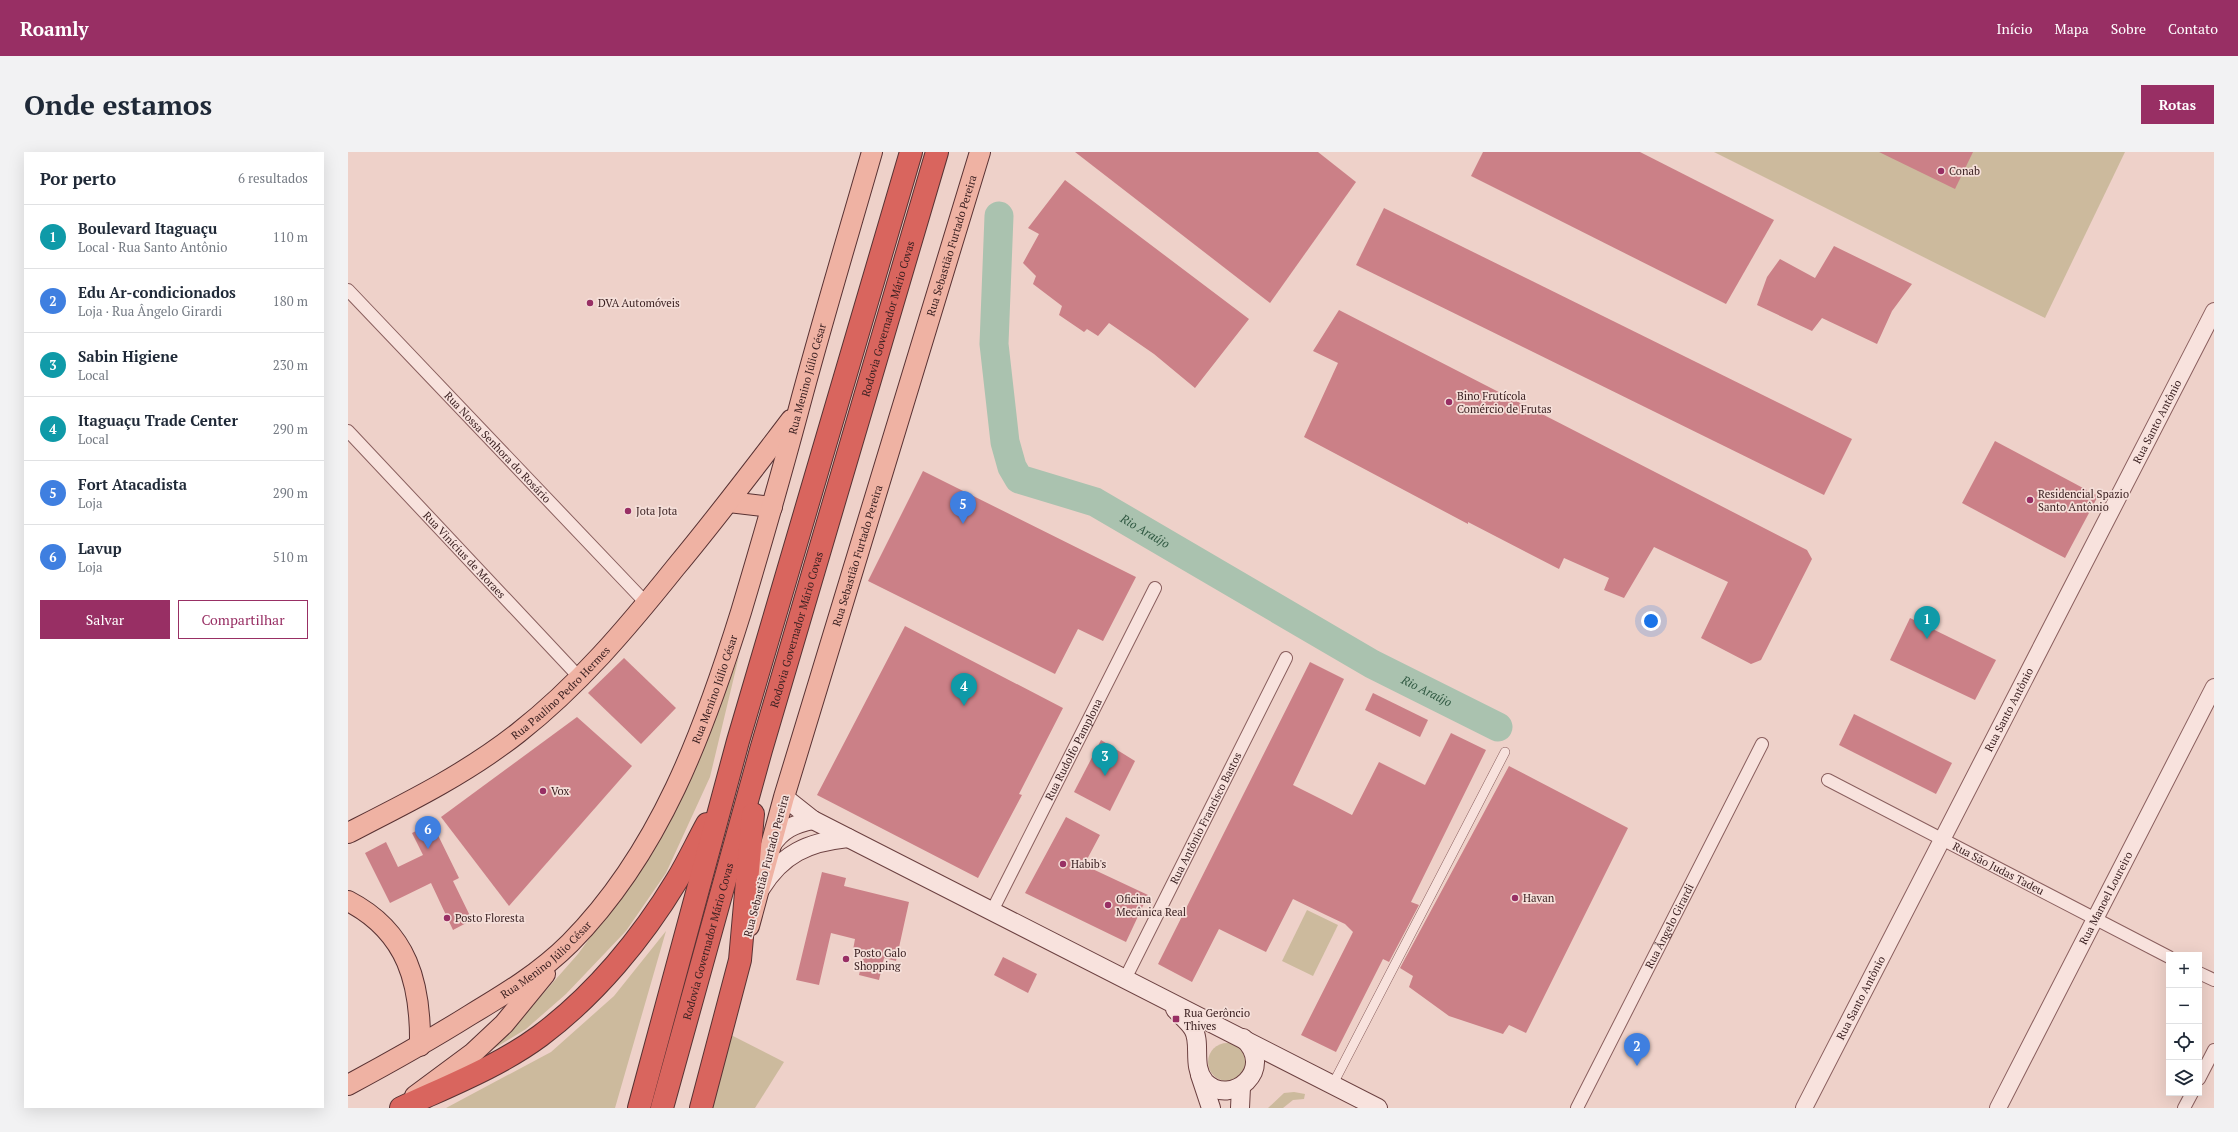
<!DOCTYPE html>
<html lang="pt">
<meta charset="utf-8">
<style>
:root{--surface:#fff;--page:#f2f2f3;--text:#1f2937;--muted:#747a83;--line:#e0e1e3;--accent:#982f64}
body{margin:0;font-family:"PT Serif",serif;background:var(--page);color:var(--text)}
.controls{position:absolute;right:12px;bottom:12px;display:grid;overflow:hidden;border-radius:0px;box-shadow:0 4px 16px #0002}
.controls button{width:36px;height:36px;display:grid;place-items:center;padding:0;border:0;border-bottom:1px solid var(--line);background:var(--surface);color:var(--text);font:20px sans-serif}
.you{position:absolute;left:1303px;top:469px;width:14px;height:14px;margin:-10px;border:3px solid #fff;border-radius:50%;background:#1a73e8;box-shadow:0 0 0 6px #1a73e833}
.badge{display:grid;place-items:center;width:26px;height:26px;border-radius:50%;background:var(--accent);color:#fff;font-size:13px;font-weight:700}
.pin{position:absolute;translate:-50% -33px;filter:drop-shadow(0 1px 2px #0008)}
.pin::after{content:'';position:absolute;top:21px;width:14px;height:12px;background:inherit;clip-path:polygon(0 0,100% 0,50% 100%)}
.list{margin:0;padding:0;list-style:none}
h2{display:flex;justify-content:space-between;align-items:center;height:52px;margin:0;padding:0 16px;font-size:17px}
h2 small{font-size:13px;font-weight:400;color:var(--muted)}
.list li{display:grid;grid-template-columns:26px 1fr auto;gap:12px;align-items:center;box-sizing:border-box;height:64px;padding:0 16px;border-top:1px solid var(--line)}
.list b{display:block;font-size:15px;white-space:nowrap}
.list p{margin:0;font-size:13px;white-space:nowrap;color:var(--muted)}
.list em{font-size:13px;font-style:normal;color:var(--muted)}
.actions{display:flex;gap:8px;padding:12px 16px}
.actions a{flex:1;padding:9px 0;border:1px solid var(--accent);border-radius:0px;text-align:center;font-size:14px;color:var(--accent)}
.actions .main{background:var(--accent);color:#fff}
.icon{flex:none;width:22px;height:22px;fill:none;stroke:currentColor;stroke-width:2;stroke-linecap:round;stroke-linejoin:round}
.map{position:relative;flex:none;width:1866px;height:956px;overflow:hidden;border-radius:0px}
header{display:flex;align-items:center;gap:24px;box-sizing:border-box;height:56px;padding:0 20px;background:var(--accent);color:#fff}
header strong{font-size:19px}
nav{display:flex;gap:22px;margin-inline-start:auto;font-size:14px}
.intro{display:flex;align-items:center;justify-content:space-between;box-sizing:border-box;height:96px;padding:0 24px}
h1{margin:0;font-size:28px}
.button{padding:10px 18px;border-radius:0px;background:var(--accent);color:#fff;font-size:14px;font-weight:700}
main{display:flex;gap:24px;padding:0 24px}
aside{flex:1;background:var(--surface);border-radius:0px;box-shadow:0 4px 16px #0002}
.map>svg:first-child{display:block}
.green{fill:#ccba9d}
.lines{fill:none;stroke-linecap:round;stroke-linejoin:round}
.river{stroke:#aac2af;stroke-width:29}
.building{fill:#cb8087}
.pedestrian-casing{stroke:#8a5f5e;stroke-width:10}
.minor-casing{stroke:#8a5f5e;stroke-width:14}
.tertiary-casing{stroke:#8a5f5e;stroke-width:18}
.secondary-casing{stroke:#6c4141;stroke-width:20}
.primary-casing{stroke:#593233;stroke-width:22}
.motorway-casing{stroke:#593233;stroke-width:24}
.pedestrian{stroke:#f8e2dd;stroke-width:9}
.minor{stroke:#f8e2dd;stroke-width:12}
.tertiary{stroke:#f8e2dd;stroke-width:16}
.secondary{stroke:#f8e2dd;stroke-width:18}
.primary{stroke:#efb2a3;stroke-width:20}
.motorway{stroke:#d9655e;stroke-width:22}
.poi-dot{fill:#982f64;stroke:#f5dfd9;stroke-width:1.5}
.labels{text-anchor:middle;stroke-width:3.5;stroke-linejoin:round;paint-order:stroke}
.poi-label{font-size:11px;fill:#3b2122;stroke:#f5dfd9;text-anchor:start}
.street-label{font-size:11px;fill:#3b2122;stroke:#f5dfd9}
.water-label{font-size:12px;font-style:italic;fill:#315a43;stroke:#f5dfd9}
</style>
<header>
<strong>Roamly</strong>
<nav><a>Início</a><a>Mapa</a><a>Sobre</a><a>Contato</a></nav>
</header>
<div class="intro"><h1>Onde estamos</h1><a class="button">Rotas</a></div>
<main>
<aside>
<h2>Por perto<small>6 resultados</small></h2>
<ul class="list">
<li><span class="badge" style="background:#0f9aa8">1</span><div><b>Boulevard Itaguaçu</b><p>Local · Rua Santo Antônio</p></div><em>110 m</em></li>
<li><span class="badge" style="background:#3f7fe0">2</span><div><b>Edu Ar-condicionados</b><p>Loja · Rua Ângelo Girardi</p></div><em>180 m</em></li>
<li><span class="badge" style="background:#0f9aa8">3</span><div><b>Sabin Higiene</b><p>Local</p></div><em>230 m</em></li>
<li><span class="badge" style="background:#0f9aa8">4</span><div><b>Itaguaçu Trade Center</b><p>Local</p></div><em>290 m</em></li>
<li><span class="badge" style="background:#3f7fe0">5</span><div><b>Fort Atacadista</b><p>Loja</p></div><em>290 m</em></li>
<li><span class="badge" style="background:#3f7fe0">6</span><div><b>Lavup</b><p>Loja</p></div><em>510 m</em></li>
</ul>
<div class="actions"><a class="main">Salvar</a><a>Compartilhar</a></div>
</aside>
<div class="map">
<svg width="1866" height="956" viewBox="0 0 1866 956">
<rect width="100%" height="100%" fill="#eed1c9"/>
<g class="green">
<polygon points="1366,0 1777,0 1697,166"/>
<polygon points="391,504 362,625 318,721 278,779 218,842 178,877 116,915 178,861 230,802 296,712 326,660 343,625"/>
<polygon points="959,758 990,773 965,824 934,809"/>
<polygon points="318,779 267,956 98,956 203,900 266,844"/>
<polygon points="383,883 436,910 407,956 364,956"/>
<circle cx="879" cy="910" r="19"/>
<polygon points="946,940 957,942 956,947 945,948 935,956 920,956 936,941"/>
</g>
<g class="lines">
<path class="river" id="s1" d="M 651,64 L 646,192 L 657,290 L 664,315 L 671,327 L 747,350 L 1024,512 L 1150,575"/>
</g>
<g class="building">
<polygon points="727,0 970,0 1008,30 922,151"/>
<polygon points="1135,0 1292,0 1426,68 1378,152 1123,24"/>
<polygon points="1531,0 1625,0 1607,37"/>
<polygon points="717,28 901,167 847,236 806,202 761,171 750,184 739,177 736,180 711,163 714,154 685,132 688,124 675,111 691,82 680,76"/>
<polygon points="1036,56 1504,287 1476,343 1008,113"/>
<polygon points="1486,94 1564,132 1544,159 1529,192 1474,166 1464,179 1409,153 1419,125 1432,107 1467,126"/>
<polygon points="991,158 1459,398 1464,407 1413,508 1403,512 1353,486 1380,430 1306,395 1276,446 1256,438 1261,426 1216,406 1211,417 1120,370 1120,372 956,285 990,211 965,199"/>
<polygon points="1647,289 1750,344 1717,406 1614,351"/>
<polygon points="575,319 788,425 755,489 730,477 707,522 520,429"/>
<polygon points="1562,466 1648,508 1627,548 1542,508"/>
<polygon points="557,474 715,556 671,642 674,643 630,726 469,643"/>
<polygon points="276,506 328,556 293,592 240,541"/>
<polygon points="962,510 996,527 945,633 975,648 1004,663 1031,610 1077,633 1103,581 1138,598 1063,750 1071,753 1041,810 1035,807 988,900 953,883 1005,780 997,772 978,763 945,747 918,800 871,777 844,830 810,812"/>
<polygon points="1025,541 1080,568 1072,585 1017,558"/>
<polygon points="1506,562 1604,611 1588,642 1491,593"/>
<polygon points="229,565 284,614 161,754 93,665"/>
<polygon points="753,588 787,609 762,659 726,640"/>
<polygon points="1161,614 1280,676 1178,881 1161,873 1155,882 1101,864 1061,835 1065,824 1052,816"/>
<polygon points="718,665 752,683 736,713 800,743 778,790 677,741"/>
<polygon points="84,671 111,726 105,729 124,768 105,778 83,731 42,751 17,701 38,690 50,715 75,703 64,681"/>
<polygon points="474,720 498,726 496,734 561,750 548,809 536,806 531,828 511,823 516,801 505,798 507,787 483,781 471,833 448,828"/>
<polygon points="655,805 689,822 680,841 646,823"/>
</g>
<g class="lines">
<g class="pedestrian-casing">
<polyline id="pedestrian" points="985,932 1157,600"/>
</g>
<g class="minor-casing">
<g id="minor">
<path id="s2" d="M 0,138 L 299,452"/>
<path id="s3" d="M 0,279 L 232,526"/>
<path id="s4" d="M 1480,628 L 1821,805"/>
<path id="s5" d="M 644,759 L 807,436"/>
<polyline points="1851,821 1866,828"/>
<path id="s6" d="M 777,827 L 938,506"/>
<polyline points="1851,927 1866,898"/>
<path id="s7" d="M 1229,956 L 1414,592"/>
<polyline points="1836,956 1844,941"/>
</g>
</g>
<g class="tertiary-casing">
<g id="tertiary">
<path id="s8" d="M 1456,956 L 1866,159"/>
<path id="s9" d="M 1650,956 L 1866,535"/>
</g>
</g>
<g class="secondary-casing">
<g id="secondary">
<polyline points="436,645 465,668 1030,956"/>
<path d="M 423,694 C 434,677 446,672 465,668"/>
<path d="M 413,736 C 434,702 460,690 500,686"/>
<path d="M 827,857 C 832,863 841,870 845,877 C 854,891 843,914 857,930 C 883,956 929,917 895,886"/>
<polyline points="852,923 863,956"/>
<polyline points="892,956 893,935"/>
</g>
</g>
<g class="primary-casing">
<g id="primary">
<polyline points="381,350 424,355"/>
<path id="s10" d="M 0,681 C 59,651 118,622 170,581 C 230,534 279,476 327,416 C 367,368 405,318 443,268"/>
<path d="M 0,749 C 60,780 73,832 72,894"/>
<path id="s11" d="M 401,774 L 436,645 L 632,0"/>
<path id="s12" d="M 0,933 C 41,911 82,888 122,863 C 157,842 192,821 222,791 C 312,700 356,579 393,460 C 413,393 432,327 450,260 C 473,173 499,87 524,0"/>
<polyline points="67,944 125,901 156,872 197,822"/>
</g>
</g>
<g class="motorway-casing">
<g id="motorway">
<path d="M 53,956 C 100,934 150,915 192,884 C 247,843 294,786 329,728 C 340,710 349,690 359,672"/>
<polyline points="291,956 390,589 563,0"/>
<path id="s13" d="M 314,956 L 413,598 L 589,0"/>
<polyline points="353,956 392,808 405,662"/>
</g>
</g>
<use href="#pedestrian" class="pedestrian"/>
<use href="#minor" class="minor"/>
<use href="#tertiary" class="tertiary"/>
<use href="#secondary" class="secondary"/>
<use href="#primary" class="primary"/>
<use href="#motorway" class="motorway"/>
</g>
<g class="poi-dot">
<circle cx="1593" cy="19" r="4"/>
<circle cx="242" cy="151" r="4"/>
<circle cx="1101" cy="250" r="4"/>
<circle cx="1682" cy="348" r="4"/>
<circle cx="280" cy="359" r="4"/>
<circle cx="195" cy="639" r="4"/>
<circle cx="715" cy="712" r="4"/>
<circle cx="1167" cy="746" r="4"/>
<circle cx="760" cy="753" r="4"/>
<circle cx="99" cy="766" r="4"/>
<circle cx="498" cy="807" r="4"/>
<rect x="824" y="863" width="8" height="8" rx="2"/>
</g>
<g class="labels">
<g class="poi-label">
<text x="1601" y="23">Conab</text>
<text x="250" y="155">DVA Automóveis</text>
<text x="1109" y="248">Bino Frutícola<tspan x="1109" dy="13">Comércio de Frutas</tspan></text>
<text x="1690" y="346">Residencial Spazio<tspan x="1690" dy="13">Santo Antônio</tspan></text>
<text x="288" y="363">Jota Jota</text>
<text x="203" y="643">Vox</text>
<text x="723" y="716">Habib's</text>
<text x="1175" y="750">Havan</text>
<text x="768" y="751">Oficina<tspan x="768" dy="13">Mecânica Real</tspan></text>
<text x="107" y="770">Posto Floresta</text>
<text x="506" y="805">Posto Galo<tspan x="506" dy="13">Shopping</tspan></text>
<text x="836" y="865">Rua Gerôncio<tspan x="836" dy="13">Thives</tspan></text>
</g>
<g class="street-label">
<text dy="4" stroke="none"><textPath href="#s11" startOffset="710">Rua Sebastião Furtado Pereira</textPath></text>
<text dy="4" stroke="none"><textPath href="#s13" startOffset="821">Rodovia Governador Mário Covas</textPath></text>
<text dy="4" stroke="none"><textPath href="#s12" startOffset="883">Rua Menino Júlio César</textPath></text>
<text dy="4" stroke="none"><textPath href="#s8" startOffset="772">Rua Santo Antônio</textPath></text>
<text dy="4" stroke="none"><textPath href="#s2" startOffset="217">Rua Nossa Senhora do Rosário</textPath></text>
<text dy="4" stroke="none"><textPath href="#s3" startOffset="170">Rua Vinícius de Moraes</textPath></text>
<text dy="4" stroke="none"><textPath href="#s11" startOffset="386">Rua Sebastião Furtado Pereira</textPath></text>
<text dy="4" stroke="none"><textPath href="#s13" startOffset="497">Rodovia Governador Mário Covas</textPath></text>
<text dy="4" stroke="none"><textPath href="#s12" startOffset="559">Rua Menino Júlio César</textPath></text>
<text dy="4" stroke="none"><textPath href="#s10" startOffset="256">Rua Paulino Pedro Hermes</textPath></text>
<text dy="4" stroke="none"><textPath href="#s8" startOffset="448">Rua Santo Antônio</textPath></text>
<text dy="4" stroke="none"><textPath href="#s5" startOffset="181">Rua Rudolfo Pamplona</textPath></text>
<text dy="4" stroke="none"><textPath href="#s6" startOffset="180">Rua Antônio Francisco Bastos</textPath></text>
<text transform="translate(418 714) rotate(-75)" y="4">Rua Sebastião Furtado Pereira</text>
<text dy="4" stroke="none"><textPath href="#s4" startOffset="192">Rua São Judas Tadeu</textPath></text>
<text dy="4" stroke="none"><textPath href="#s9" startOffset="236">Rua Manoel Loureiro</textPath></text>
<text dy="4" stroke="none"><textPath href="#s7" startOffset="204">Rua Ângelo Girardi</textPath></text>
<text dy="4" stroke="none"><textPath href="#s13" startOffset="173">Rodovia Governador Mário Covas</textPath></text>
<text dy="4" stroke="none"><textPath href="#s12" startOffset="235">Rua Menino Júlio César</textPath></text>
<text dy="4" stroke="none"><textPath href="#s8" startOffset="124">Rua Santo Antônio</textPath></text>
</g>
<g class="water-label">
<text dy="4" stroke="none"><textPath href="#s1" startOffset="404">Rio Araújo</textPath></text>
<text dy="4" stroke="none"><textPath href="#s1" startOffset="728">Rio Araújo</textPath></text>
</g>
</g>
</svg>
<div class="controls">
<button>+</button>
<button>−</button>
<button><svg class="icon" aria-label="locate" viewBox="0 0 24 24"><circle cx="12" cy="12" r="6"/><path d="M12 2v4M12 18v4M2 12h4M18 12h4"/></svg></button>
<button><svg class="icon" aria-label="layers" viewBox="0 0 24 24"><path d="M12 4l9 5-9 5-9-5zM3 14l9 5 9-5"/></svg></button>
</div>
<div class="you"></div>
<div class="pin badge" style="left:1579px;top:487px;background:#0f9aa8">1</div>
<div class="pin badge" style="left:1289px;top:914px;background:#3f7fe0">2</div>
<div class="pin badge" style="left:757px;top:624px;background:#0f9aa8">3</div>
<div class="pin badge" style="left:616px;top:554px;background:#0f9aa8">4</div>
<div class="pin badge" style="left:615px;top:372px;background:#3f7fe0">5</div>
<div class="pin badge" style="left:80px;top:697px;background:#3f7fe0">6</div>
</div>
</main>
